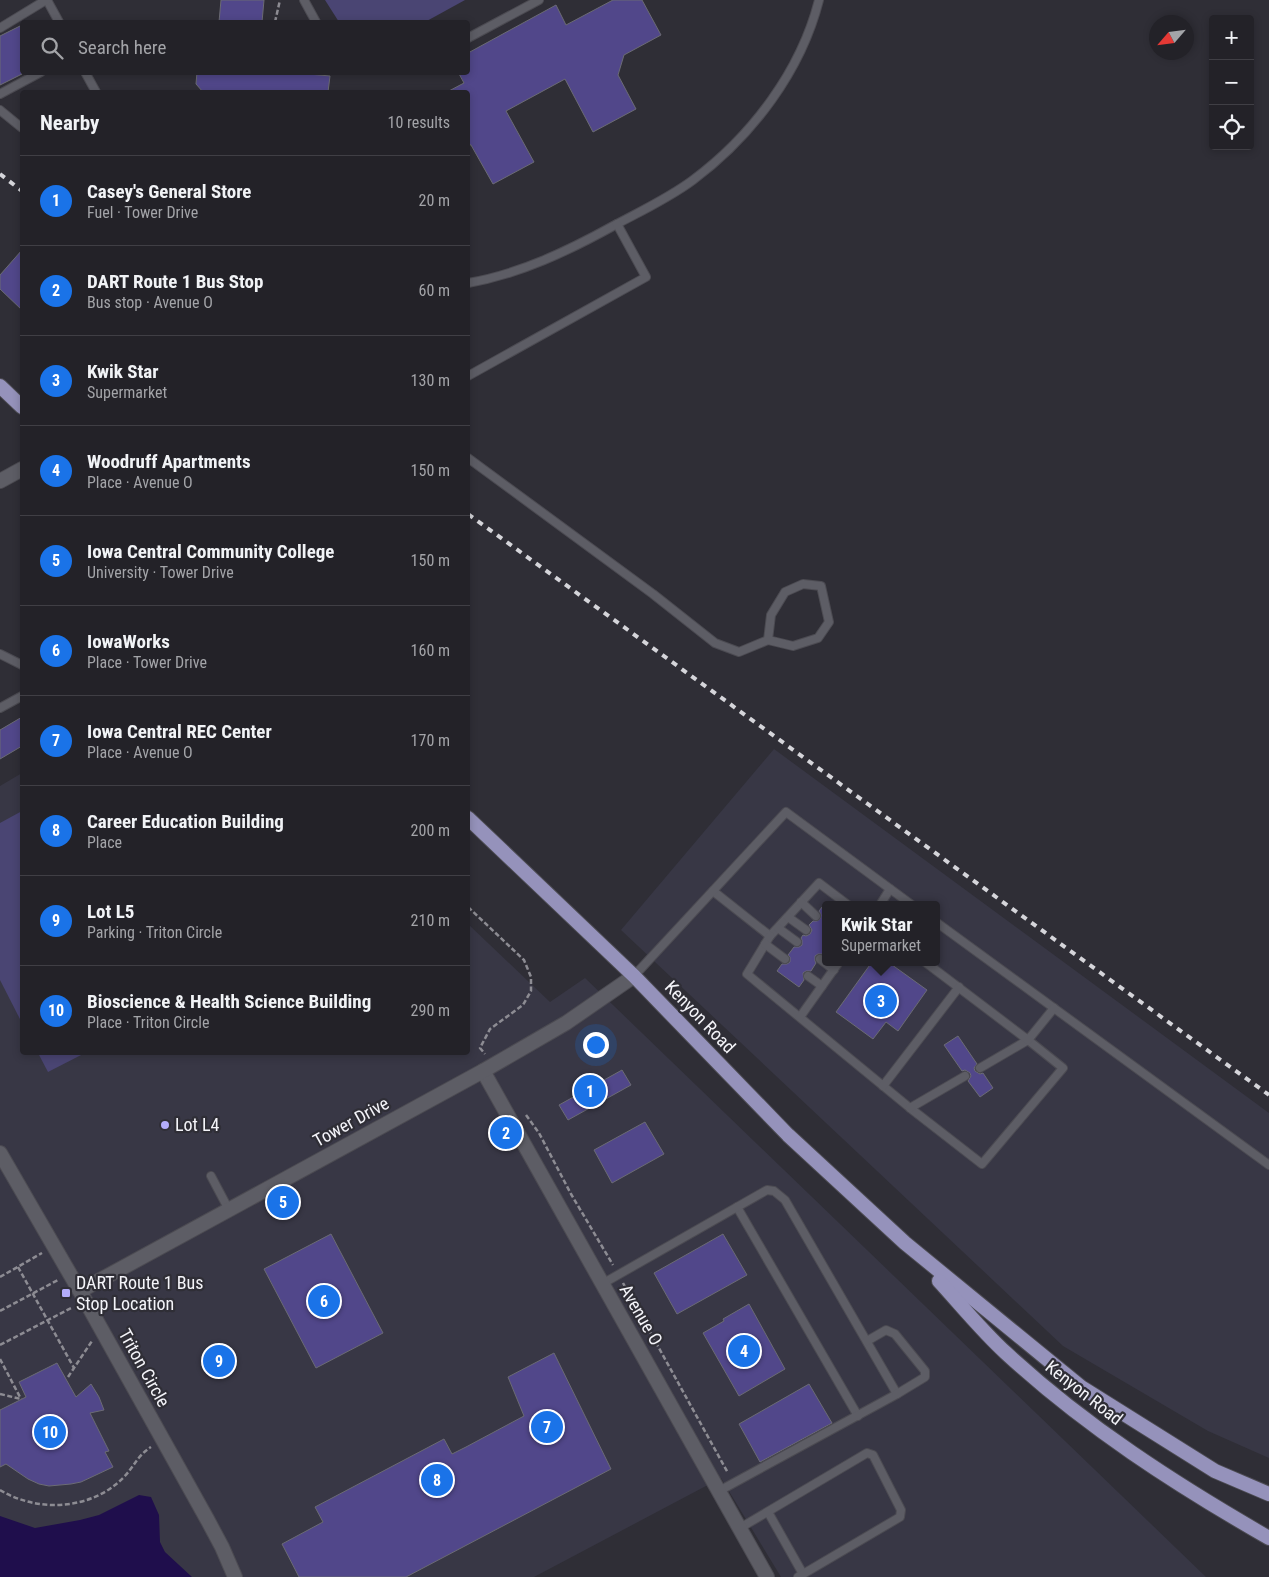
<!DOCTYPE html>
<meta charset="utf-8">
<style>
:root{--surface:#232228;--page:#2f2f34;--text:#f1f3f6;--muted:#a3a4a8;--line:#403f45;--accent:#1a73e8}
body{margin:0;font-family:"Roboto Condensed",sans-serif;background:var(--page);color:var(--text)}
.controls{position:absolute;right:15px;top:15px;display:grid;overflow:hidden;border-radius:5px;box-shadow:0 2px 8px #0003}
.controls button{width:45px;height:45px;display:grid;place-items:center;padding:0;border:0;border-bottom:1px solid var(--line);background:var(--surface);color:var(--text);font:25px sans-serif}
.compass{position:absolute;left:1149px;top:15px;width:45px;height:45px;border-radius:50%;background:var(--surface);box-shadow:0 2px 8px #0003;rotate:242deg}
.you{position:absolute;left:595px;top:1044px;width:18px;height:18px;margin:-12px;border:4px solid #fff;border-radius:50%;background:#1a73e8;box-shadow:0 0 0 8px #1a73e833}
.badge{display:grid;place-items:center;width:32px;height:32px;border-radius:50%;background:var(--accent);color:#fff;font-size:16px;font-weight:700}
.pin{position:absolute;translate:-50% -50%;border:2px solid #fff;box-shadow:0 1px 5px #0006}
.popup{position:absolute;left:822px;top:901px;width:118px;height:65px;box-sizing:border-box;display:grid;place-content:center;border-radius:5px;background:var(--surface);filter:drop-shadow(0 1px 4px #0005);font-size:16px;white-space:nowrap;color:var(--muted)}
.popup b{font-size:19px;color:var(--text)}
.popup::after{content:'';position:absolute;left:50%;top:100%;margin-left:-10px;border:10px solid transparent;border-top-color:var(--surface)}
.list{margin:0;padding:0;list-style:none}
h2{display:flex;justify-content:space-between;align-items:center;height:65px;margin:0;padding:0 20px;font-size:21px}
h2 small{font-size:16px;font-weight:400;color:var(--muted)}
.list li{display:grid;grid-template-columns:32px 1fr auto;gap:15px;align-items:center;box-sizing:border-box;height:90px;padding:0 20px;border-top:1px solid var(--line)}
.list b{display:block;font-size:19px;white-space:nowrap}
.list p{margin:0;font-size:16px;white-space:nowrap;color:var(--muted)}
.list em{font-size:16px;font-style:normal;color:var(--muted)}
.icon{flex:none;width:28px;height:28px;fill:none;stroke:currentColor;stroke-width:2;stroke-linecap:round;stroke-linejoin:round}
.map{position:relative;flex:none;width:1269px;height:1577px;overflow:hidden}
.search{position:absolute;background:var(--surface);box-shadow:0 2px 8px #0003;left:20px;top:20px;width:450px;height:55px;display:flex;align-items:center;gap:12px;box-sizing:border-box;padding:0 18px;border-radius:5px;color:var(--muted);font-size:19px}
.panel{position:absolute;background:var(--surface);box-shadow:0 2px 8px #0003;left:20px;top:90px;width:450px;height:965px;border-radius:5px}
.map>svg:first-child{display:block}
.built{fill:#383745;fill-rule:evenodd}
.green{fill:#4a4573}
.water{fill:#1f0e4c}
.building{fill:#51478a;stroke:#6b6b74}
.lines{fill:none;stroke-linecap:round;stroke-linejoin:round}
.service-casing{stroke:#4c4b52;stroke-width:10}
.minor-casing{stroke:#4c4b52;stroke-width:16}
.primary-casing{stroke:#4c4b52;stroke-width:16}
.path{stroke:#8d8c93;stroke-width:2.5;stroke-dasharray:5 2.5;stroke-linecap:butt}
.service{stroke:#5d5d65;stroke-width:8}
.minor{stroke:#5d5d65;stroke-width:14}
.primary{stroke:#9592bb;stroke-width:14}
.rail{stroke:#d5d5da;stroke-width:4;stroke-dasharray:6 6;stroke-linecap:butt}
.poi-dot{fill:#b3acf9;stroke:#2f2e36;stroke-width:2}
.labels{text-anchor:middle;stroke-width:4.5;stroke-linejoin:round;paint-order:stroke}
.street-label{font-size:18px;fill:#f4f4f9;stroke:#2f2e36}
.poi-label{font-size:18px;fill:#f4f4f9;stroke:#2f2e36;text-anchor:start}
</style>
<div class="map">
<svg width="1269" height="1577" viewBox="0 0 1269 1577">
<rect width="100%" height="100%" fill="#2f2e36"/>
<g class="built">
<path d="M 774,749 L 1269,1113 L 1269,1458 L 1208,1431 L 1063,1346 L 621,930 ZM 826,905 L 936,905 L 936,962 L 826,962 Z"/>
<polygon points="22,773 22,1052 468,1052 468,924 550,1002 585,978 1206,1577 781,1577 721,1478 534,1577 0,1577 0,786"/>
</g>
<g class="green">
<polygon points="325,0 465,0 425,22 339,22"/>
<polygon points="22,811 22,1023 0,980 0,823"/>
<polygon points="38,1053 85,1053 48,1072"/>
</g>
<polygon class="water" points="139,1495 151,1497 159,1515 160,1542 165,1552 192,1577 0,1577 0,1516 35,1528 80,1520 99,1515"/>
<g class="building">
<polygon points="221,0 264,0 262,22 219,22"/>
<polygon points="613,0 642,0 661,35 624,55 618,75 636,109 593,132 565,79 506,111 534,162 493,184 471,145 468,144 468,92 447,92 464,83 458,72 468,72 468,53 556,5 566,25"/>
<polygon points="22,25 22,74 0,85 0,36"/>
<polygon points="197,72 287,72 330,76 328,92 203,92 196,84"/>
<polygon points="22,250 22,310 0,289 0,275"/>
<polygon points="22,717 22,746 0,759 0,730"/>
<polygon points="826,902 826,950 823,954 818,954 815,956 815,961 816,963 811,971 806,971 803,973 804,980 799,987 777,971 782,964 787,964 790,962 790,957 788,955 794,947 799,947 802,945 802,940 801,938 803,935 806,936 810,934 812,930 809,925 813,921 817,921 820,919 821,915 819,911"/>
<polygon points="872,962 888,962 927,990 898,1031 886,1022 873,1039 836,1012"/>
<polygon points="958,1036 977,1064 974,1068 975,1071 980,1074 983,1073 993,1088 980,1097 968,1081 971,1076 970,1073 965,1070 962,1071 944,1045"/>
<polygon points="622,1070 631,1085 568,1120 559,1105"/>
<polygon points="645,1122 664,1154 612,1183 594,1150"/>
<polygon points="331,1234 383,1333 316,1368 264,1269"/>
<polygon points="723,1234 747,1275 677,1314 654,1273"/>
<polygon points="749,1304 785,1369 739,1396 703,1333 724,1321 723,1319"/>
<polygon points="554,1353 611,1469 406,1577 299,1577 282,1544 323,1522 315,1507 444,1439 452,1454 466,1447 524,1416 508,1377"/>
<polygon points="57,1363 76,1397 91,1384 99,1397 104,1410 90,1413 109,1451 105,1452 113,1467 81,1482 71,1484 49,1486 39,1484 28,1479 6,1464 0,1467 0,1410 26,1397 19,1382"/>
<polygon points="809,1384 832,1423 760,1462 739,1424"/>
</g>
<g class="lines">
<g class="service-casing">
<g id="service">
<polyline points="47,0 59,22"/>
<polyline points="304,0 316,22"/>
<polyline points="0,28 46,0"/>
<polyline points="468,38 539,0"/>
<polyline points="85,72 96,92"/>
<polyline points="0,94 41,72"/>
<polyline points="0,110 22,128"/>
<path d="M 468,283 C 520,274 568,251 615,225 C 641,211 669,198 693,180 C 752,136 801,71 819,0"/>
<polyline points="468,376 646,277 617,224"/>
<polyline points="468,458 653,594 715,643 739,652 768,640 793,646 818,638 829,622 821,586 803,584 785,592 771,615 768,640"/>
<polyline points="0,654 22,665"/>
<polyline points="0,708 22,696"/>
<polyline points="713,891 770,936 819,883 848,905"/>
<polyline points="801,902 816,916"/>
<polyline points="880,905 890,889"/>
<polyline points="788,917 806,930"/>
<polyline points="936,922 1269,1165"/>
<polyline points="778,928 797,942"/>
<polyline points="770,936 747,974 910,1108 982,1164 1063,1068 1028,1040 980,1068"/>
<polyline points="765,944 785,959"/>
<polyline points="820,959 834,970"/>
<polyline points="925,962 1028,1040 1054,1008"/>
<polyline points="634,976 786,812 912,905"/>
<polyline points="808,976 822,986"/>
<polyline points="800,1017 839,962"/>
<polyline points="883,1086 959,987"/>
<polyline points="910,1108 965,1076"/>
<polyline points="211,1176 229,1210"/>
<polyline points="737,1207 858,1416"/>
<polyline points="602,1284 767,1190 774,1191 785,1200 897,1394 719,1491"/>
<polyline points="867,1341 886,1330 895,1334 925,1371 925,1377 897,1394"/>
<polyline points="768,1512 803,1574"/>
<polyline points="740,1528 867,1453 873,1455 901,1510 900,1517 798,1577"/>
</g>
</g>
<g class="minor-casing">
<g id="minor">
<polyline points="0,481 22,469"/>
<polyline points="483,1071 767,1577"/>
<polyline points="0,1153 85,1300 207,1519 222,1547 235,1577"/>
<polyline points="80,1291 483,1071 566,1023 634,976"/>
</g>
</g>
<g class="primary-casing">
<g id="primary">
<polyline points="0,386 22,407"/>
<polyline points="468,818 634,976 788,1135 905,1243 1081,1387 1215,1471 1269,1494"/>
<path d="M 939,1281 C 961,1305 982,1331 1006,1353 C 1085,1426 1175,1484 1269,1538"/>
</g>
</g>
<g class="path">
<polyline points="275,22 280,0"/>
<polyline points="468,907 524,960 531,977 531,991 523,1005 490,1029 480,1048 485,1054"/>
<polyline points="526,1115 539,1133 571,1194 613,1265"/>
<polyline points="18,1267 74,1368"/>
<polyline points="0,1277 42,1253"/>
<polyline points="623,1283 728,1473"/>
<polyline points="0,1311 58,1280"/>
<polyline points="0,1345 73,1307"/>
<polyline points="0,1359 21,1399"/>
<polyline points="68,1377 92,1341"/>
<polyline points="0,1394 21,1399"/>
<path d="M 0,1490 C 38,1513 91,1510 123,1478 C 134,1467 137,1456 151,1447"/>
</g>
<use href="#service" class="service"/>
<use href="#minor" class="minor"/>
<use href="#primary" class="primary"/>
<g class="rail">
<polyline points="0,174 22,191"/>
<polyline points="468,514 1269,1095"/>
</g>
</g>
<g class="poi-dot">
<circle cx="165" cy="1125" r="5"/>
<rect x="61" y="1288" width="10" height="10" rx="2.5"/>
</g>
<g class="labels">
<g class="street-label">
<text transform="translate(700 1017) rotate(46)" y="6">Kenyon Road</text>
<text transform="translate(351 1122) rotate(-29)" y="6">Tower Drive</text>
<text transform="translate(641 1315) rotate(60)" y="6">Avenue O</text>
<text transform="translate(144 1368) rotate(61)" y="6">Triton Circle</text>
<text transform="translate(1084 1393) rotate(38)" y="6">Kenyon Road</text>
</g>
<g class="poi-label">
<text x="175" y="1131">Lot L4</text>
<text x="76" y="1289">DART Route 1 Bus<tspan x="76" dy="21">Stop Location</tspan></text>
</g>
</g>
</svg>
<div class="controls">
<button>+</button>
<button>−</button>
<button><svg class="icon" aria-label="locate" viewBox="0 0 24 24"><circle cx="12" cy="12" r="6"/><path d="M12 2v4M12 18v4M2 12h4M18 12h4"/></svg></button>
</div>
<svg class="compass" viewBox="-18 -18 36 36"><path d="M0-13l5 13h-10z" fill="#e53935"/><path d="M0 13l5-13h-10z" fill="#a3a4a8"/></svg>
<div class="you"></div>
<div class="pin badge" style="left:590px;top:1091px">1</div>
<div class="pin badge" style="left:506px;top:1133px">2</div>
<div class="pin badge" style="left:881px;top:1001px">3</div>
<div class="popup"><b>Kwik Star</b>Supermarket</div>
<div class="pin badge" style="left:744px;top:1351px">4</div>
<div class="pin badge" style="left:283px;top:1202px">5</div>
<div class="pin badge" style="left:324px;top:1301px">6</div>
<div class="pin badge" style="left:547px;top:1427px">7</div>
<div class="pin badge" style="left:437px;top:1480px">8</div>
<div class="pin badge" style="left:219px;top:1361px">9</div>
<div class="pin badge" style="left:50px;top:1432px">10</div>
<div class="search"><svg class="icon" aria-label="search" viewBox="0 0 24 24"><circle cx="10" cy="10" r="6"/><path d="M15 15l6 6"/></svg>Search here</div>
<section class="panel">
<h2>Nearby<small>10 results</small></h2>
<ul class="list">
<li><span class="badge">1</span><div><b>Casey's General Store</b><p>Fuel · Tower Drive</p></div><em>20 m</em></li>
<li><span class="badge">2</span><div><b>DART Route 1 Bus Stop</b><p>Bus stop · Avenue O</p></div><em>60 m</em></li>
<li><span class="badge">3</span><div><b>Kwik Star</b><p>Supermarket</p></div><em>130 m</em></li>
<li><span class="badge">4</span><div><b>Woodruff Apartments</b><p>Place · Avenue O</p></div><em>150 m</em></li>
<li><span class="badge">5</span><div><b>Iowa Central Community College</b><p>University · Tower Drive</p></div><em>150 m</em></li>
<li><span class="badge">6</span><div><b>IowaWorks</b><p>Place · Tower Drive</p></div><em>160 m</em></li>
<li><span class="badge">7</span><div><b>Iowa Central REC Center</b><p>Place · Avenue O</p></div><em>170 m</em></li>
<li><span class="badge">8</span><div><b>Career Education Building</b><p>Place</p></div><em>200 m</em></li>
<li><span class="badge">9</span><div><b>Lot L5</b><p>Parking · Triton Circle</p></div><em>210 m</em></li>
<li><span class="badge">10</span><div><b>Bioscience &amp; Health Science Building</b><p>Place · Triton Circle</p></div><em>290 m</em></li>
</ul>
</section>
</div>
